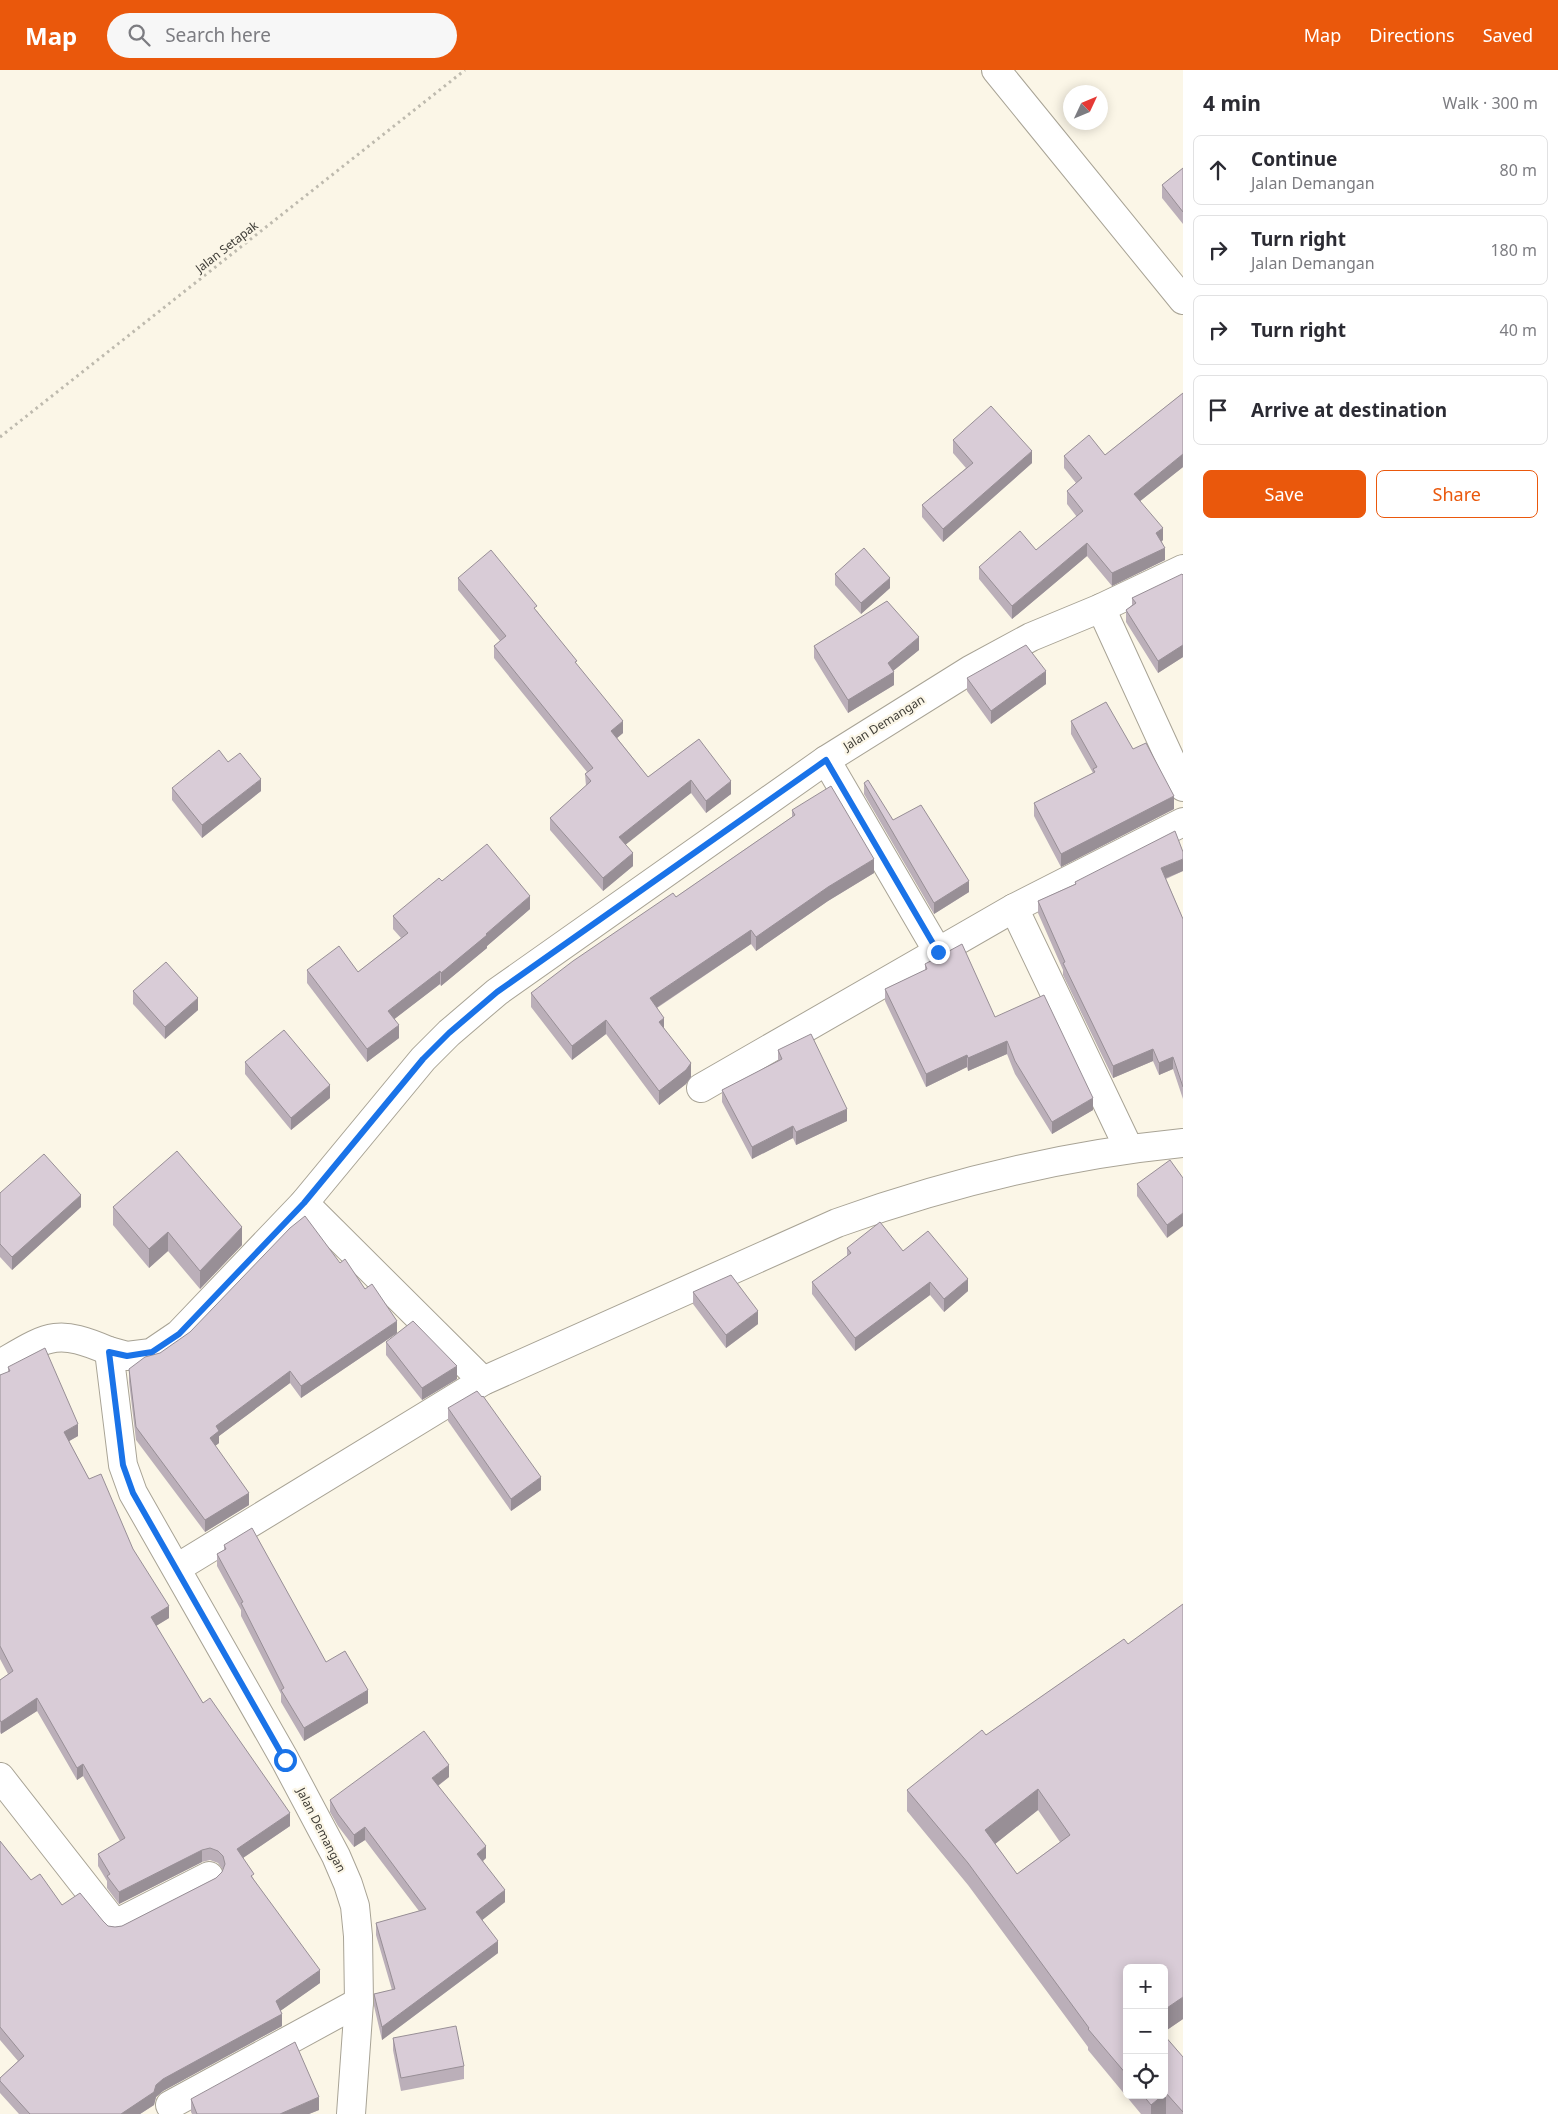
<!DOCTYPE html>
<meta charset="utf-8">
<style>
:root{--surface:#fff;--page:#f7f7f7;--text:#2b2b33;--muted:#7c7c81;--line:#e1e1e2;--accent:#ea580c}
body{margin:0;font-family:"Noto Sans",sans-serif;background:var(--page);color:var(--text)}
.controls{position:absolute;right:15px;bottom:15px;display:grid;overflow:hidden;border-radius:8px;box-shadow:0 2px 12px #0003}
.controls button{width:45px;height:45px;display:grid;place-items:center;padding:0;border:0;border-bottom:1px solid var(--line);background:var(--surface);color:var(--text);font:25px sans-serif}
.compass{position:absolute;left:1063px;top:15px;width:45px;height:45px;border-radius:50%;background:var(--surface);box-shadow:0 2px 12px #0003;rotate:46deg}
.stop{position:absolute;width:15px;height:15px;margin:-11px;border:4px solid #1a73e8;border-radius:50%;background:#fff}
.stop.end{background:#1a73e8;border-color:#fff;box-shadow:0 1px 5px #0008}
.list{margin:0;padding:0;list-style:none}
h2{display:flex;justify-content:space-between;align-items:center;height:65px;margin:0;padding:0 20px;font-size:21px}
h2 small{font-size:16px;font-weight:400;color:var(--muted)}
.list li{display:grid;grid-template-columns:32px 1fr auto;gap:15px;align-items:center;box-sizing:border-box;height:70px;margin:0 10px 10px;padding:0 10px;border:1px solid var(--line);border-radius:8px}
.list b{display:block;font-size:19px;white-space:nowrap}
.list p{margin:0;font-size:16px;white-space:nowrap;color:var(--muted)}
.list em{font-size:16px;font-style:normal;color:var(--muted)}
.actions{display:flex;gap:10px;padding:15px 20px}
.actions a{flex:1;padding:11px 0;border:1px solid var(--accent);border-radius:8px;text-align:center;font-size:18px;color:var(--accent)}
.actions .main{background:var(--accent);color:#fff}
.icon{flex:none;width:28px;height:28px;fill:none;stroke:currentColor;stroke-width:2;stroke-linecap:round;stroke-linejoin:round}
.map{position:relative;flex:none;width:1183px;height:2044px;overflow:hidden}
header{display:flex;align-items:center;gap:30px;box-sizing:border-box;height:70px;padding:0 25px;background:var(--accent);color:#fff}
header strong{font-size:24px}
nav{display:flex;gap:28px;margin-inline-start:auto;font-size:18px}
.search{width:350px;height:45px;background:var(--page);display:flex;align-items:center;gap:12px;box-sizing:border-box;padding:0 18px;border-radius:28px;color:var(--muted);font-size:19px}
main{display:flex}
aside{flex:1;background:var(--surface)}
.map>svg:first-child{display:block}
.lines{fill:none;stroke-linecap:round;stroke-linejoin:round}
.street-casing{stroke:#a8a395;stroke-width:30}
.path{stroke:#bebaae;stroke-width:3;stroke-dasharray:2.5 4;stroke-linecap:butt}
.street{stroke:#fff;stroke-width:28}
.wall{fill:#bbafb9;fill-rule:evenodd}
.shaded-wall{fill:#988f96}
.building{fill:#d9ccd7;stroke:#988f96;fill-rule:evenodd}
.route{stroke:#1a73e8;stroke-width:6}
.labels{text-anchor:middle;stroke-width:4.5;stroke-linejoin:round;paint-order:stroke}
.street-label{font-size:12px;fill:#3f3d37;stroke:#fbf6e7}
</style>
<header>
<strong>Map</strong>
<div class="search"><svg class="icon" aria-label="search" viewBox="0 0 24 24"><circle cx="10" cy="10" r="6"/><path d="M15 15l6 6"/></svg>Search here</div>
<nav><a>Map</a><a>Directions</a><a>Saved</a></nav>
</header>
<main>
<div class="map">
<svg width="1183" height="2044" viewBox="0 0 1183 2044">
<rect width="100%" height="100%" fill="#fbf6e7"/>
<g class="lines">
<g class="street-casing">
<g id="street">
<polyline points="996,0 1183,230"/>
<polyline points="1101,538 1183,717"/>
<polyline points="826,690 938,882"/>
<polyline points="1014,838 1129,1079"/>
<polyline points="701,1018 1014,838 1183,752"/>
<polyline points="304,1133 483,1311"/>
<path d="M 0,1294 C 48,1266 56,1258 109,1281"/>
<path d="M 177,1498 L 483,1311 L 837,1153 C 951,1112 1062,1085 1183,1073"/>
<polyline points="0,1707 115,1854 209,1806"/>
<polyline points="170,2035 359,1932"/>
<polyline points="351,2044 359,1932 358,1866 355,1836 348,1814 336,1786 285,1690 133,1423 123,1395 109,1281 127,1286 151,1283 179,1264 304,1133 423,989 449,963 497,922 826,690 970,600 1031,567 1101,538 1183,499"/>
</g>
</g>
<polyline class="path" points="0,367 465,0"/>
<use href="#street" class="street"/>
</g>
<g class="wall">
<polygon points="1183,98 1183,154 1162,128 1162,115"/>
<polygon points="1183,323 1183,397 1140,431 1163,470 1162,471 1165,490 1112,516 1087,486 1012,549 979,509 979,497 1036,480 1077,447 1067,434 1067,421 1076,413 1064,398 1064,386 1105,385"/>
<polygon points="953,370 1032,393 943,472 922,447 922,435 966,398 953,383"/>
<polygon points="835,504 890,518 861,544 835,515"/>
<polygon points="1183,505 1183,587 1158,603 1126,552 1126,540 1132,535 1132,528"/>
<polygon points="458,508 537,541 577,595 623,663 617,668 648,707 699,669 731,724 706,743 691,723 625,774 633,796 603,821 550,760 550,748 586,716 585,704 587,702 494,588 494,576 500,571 458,520"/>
<polygon points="814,576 919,580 893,601 894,615 848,643 814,588"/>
<polygon points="967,608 1046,614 991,654 967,621"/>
<polygon points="1071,651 1133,679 1174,739 1061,797 1034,746 1034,733 1093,703 1071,664"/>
<polygon points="228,692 261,721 202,768 172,730 172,718"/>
<polygon points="864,713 893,750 969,822 934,844 864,724"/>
<polygon points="792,740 874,803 828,831 756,881 751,874 657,938 664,958 691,1007 686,1014 659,1035 606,964 572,990 531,937 531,923 676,827 792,747"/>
<polygon points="1183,801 1166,809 1183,849 1183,1029 1173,999 1159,1005 1153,991 1113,1008 1063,905 1063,900 1038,843 1038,831 1075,814 1075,812"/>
<polygon points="442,811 530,839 487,876 487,878 441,916 440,914 394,949 399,968 367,992 307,913 307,900 358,902 401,868 393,859 393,846"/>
<polygon points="925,894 995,947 1093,1040 1052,1064 1015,1004 1007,984 968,1001 967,997 926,1017 885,931 885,919 925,900"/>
<polygon points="133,921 198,940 165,969 133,934"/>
<polygon points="778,980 847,1051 796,1075 793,1068 752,1089 722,1032 722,1020 778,991"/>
<polygon points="245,992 330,1028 291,1060 245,1004"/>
<polygon points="1183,1108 1167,1168 1137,1126 1137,1114"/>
<polygon points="0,1123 81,1137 12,1200 0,1187"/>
<polygon points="113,1137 242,1175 200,1219 168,1181 149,1198 113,1155"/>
<polygon points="847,1178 903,1181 968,1221 944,1242 930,1225 855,1281 812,1224 812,1212 847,1186"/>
<polygon points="340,1193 365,1219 397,1263 301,1328 290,1313 219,1366 219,1373 215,1376 249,1435 205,1462 136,1370 129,1312 129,1299"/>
<polygon points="693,1222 758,1254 726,1278 693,1234"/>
<polygon points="386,1272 457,1309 422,1330 386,1285"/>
<polygon points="8,1297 78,1366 69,1371 89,1409 133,1479 169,1548 156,1556 203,1633 290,1756 243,1788 254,1810 320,1913 280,1941 282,1956 163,2021 156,2027 154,2035 140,2044 19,2044 0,2023 0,2008 18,1991 0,1970 0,1771 31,1810 62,1835 103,1851 108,1856 115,1857 122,1856 216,1808 222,1802 223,1800 218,1793 210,1790 202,1792 119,1834 107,1818 107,1811 98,1796 98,1784 120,1771 83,1706 77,1710 37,1641 1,1664 0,1662 0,1610 8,1604 0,1589 0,1305 8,1302"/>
<polygon points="448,1338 541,1420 511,1441 448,1351"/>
<polygon points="224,1475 326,1592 368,1633 304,1671 281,1632 281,1624 241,1546 241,1540 217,1496 217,1484 224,1480"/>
<path d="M 1124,1569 L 1183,1949 L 1164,1962 L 1164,1898 L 1127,1898 L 1127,2025 L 1164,2025 L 1183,1987 L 1183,2044 L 1141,2044 L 1088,1980 L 1088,1977 L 968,1815 L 907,1741 L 907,1720 ZM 1038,1740 L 1060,1772 L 1017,1804 L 995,1774 Z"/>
<polygon points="449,1707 438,1716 486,1788 483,1791 505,1832 482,1850 498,1883 382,1970 374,1936 374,1924 392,1920 376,1865 376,1853 419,1841 365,1770 354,1777 338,1756 330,1742 330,1730"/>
<polygon points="393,1968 464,1996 464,2009 401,2021 393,1980"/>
<polygon points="191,2029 319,2040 309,2044 192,2044 191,2042"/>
</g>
<g class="shaded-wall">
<polygon points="1032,381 1032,393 943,472 943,459"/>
<polygon points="1183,384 1183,397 1134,436 1134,424"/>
<polygon points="1163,458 1163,470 1156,476 1156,463"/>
<polygon points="1087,473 1087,486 1012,549 1012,536"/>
<polygon points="1165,478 1165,490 1112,516 1112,503"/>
<polygon points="890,508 890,518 861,544 861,533"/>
<polygon points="919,567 919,580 888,605 888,593"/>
<polygon points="1183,575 1183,587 1158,603 1158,591"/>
<polygon points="1046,601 1046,614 991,654 991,641"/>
<polygon points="894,602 894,615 848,643 848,630"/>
<polygon points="623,651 623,663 611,673 611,661"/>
<polygon points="261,709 261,721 202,768 202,755"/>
<polygon points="691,710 691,723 619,780 619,767"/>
<polygon points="731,711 731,724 706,743 706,731"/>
<polygon points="1174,726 1174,739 1061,797 1061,784"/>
<polygon points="633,783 633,796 603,821 603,808"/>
<polygon points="874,789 874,803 828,831 756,881 756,867 828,817"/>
<polygon points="1183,789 1183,801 1161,810 1161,798"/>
<polygon points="969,811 969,822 934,844 934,833"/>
<polygon points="530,826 530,839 487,876 487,878 441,916 441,903 486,864"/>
<polygon points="751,860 751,874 650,942 650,928"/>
<polygon points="440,901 440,914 388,954 388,941"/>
<polygon points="198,928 198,940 165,969 165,957"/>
<polygon points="664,948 664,962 659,952"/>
<polygon points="606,950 606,964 572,990 572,976"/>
<polygon points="399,955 399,968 367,992 367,979"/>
<polygon points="1007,971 1007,984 968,1001 968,988"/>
<polygon points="1153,979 1153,991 1113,1008 1113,996"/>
<polygon points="967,985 967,997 926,1017 926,1004"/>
<polygon points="1173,987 1173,999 1159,1005 1159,993"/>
<polygon points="691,993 691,1007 686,1014 659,1035 659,1021"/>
<polygon points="330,1015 330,1028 291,1060 291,1048"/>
<polygon points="1093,1028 1093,1040 1052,1064 1052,1052"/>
<polygon points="847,1039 847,1051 796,1075 796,1062"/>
<polygon points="793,1056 793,1068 752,1089 752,1077"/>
<polygon points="81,1125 81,1137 12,1200 12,1187"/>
<polygon points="1183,1143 1183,1156 1167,1168 1167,1155"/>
<polygon points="242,1157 242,1175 200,1219 200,1201"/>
<polygon points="168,1162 168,1181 149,1198 149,1179"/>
<polygon points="968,1209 968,1221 944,1242 944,1229"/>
<polygon points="930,1212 930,1225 855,1281 855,1268"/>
<polygon points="758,1241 758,1254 726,1278 726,1265"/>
<polygon points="397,1251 397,1263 301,1328 301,1316"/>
<polygon points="457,1296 457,1309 422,1330 422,1318"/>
<polygon points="290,1301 290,1313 219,1366 219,1373 210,1380 210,1368 216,1356"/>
<polygon points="78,1354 78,1366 64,1374 64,1362"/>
<polygon points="541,1407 541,1420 511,1441 511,1429"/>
<polygon points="249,1423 249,1435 205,1462 205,1450"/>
<polygon points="169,1536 169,1548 151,1559 151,1547"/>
<polygon points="368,1620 368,1633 304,1671 304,1658"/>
<polygon points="37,1628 37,1641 1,1664 1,1652"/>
<polygon points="83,1694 83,1706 77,1710 77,1698"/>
<polygon points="449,1695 449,1707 432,1720 432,1708"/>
<polygon points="1038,1719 1038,1740 985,1782 985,1760"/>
<polygon points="290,1743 290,1756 237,1792 237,1779"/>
<polygon points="365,1757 365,1770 354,1777 354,1765"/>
<polygon points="486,1776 486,1788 477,1796 477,1784"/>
<polygon points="202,1780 202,1792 119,1834 119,1822"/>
<polygon points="505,1820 505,1832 476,1855 476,1842"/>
<polygon points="498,1871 498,1883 382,1970 382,1957"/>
<polygon points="320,1900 320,1913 276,1944 276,1931"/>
<polygon points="1183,1927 1183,1949 1164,1962 1164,1940"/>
<polygon points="282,1944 282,1956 163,2021 156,2027 154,2035 140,2044 121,2044 156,2015 163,2009"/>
<polygon points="1166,2023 1166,2044 1151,2044 1151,2035 1163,2025 1164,2025"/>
<polygon points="319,2027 319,2040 309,2044 280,2044"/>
</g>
<g class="building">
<polygon points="1183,98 1183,142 1162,115"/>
<polygon points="1183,323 1183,384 1134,424 1163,458 1156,463 1165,478 1112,503 1087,473 1012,536 979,497 1020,461 1036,480 1083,441 1067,421 1082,408 1064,386 1089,365 1105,385"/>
<polygon points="991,336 1032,381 943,459 922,435 973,393 953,370"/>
<polygon points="864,478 890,508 861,533 835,504"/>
<polygon points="491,480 537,536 534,538 577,591 575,592 623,651 611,661 648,707 699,669 731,711 706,731 691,710 619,767 633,783 603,808 550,748 591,711 585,704 593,698 494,576 506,566 458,508"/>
<polygon points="1182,504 1183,505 1183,575 1158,591 1126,540 1136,533 1132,528"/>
<polygon points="887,531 919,567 888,593 894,602 848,630 814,576"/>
<polygon points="1026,575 1046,601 991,641 967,608"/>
<polygon points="1106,632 1133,679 1146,673 1174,726 1061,784 1034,733 1095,702 1093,699 1097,697 1071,651"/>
<polygon points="219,680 228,692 240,683 261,709 202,755 172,718"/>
<polygon points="868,710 893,750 921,735 969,811 934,833 864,713"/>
<polygon points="831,716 874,789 828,817 756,867 751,860 650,928 664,948 659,952 691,993 686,1000 659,1021 606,950 572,976 531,923 573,891 673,823 676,827 795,745 792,740"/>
<polygon points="1175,761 1183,782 1183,789 1161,798 1183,849 1183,1017 1173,987 1159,993 1153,979 1113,996 1063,893 1065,892 1038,831 1076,814 1075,812"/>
<polygon points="487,774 530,826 486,864 487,865 441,903 440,901 388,941 399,955 367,979 307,900 339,876 358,902 408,863 393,846 439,808 442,811"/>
<polygon points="962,874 995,947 1044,925 1093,1028 1052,1052 1015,991 1007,971 968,988 967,985 926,1004 885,919 927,899 925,894"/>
<polygon points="166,892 198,928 165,957 133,921"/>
<polygon points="284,960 330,1015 291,1048 245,992"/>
<polygon points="811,964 847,1039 796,1062 793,1056 752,1077 722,1020 782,989 778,980"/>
<polygon points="177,1081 242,1157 200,1201 168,1162 149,1179 113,1137"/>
<polygon points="44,1084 81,1125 12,1187 0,1174 0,1123"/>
<polygon points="1170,1090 1183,1108 1183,1143 1167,1155 1137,1114"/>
<polygon points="305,1146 340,1193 345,1189 365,1219 372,1214 397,1251 301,1316 290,1301 216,1356 219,1361 210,1368 249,1423 205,1450 136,1357 129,1299 145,1287 160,1283 190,1262 290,1158"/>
<polygon points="880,1152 903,1181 928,1161 968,1209 944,1229 930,1212 855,1268 812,1212 851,1183 847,1178"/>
<polygon points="731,1205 758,1241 726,1265 693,1222"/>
<polygon points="413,1251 457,1296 422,1318 386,1272"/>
<polygon points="45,1278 78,1354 64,1362 89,1409 101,1404 133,1479 169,1536 151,1547 203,1633 210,1628 290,1743 237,1779 254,1804 251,1806 320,1900 276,1931 282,1944 163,2009 156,2015 154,2022 121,2044 30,2044 0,2011 0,2008 24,1986 0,1957 0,1771 31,1810 40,1804 62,1835 80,1823 103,1851 108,1856 115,1857 122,1856 216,1808 222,1802 225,1794 223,1786 218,1781 210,1778 202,1780 119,1822 107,1806 110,1804 98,1784 125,1768 83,1694 77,1698 37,1628 1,1652 0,1650 0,1610 13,1601 0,1576 0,1305 10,1301 8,1297"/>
<polygon points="477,1321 482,1327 483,1326 541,1407 511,1429 448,1338"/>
<polygon points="252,1458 326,1592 345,1581 368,1620 304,1658 281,1620 284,1618 241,1533 243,1532 217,1484 226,1479 224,1475"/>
<path d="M 1183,1534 L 1183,1927 L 1164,1940 L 1164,1898 L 1127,1898 L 1127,2005 L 1088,1959 L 1089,1958 L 968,1793 L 907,1720 L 982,1660 L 986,1665 L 1124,1569 L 1128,1574 ZM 1038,1719 L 1070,1765 L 1017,1804 L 985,1760 Z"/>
<polygon points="424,1661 449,1695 432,1708 486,1776 477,1784 505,1820 476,1842 498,1871 382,1957 374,1924 395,1919 376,1853 426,1839 365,1757 354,1765 338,1744 330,1730"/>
<polygon points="456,1956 464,1996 401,2008 393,1968"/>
<polygon points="1164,1965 1183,1987 1183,2042 1166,2023 1164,2024"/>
<polygon points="295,1972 319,2027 280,2044 197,2044 191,2029"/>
<polygon points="1143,2025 1163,2025 1151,2035"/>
</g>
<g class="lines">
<polyline class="route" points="285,1690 133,1423 123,1395 109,1282 127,1286 152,1282 179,1264 304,1133 423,989 449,963 497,922 826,690 938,882"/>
</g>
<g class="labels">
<g class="street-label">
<text transform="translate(227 177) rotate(-38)" y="4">Jalan Setapak</text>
<text transform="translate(884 653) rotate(-32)" y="4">Jalan Demangan</text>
<text transform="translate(321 1760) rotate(63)" y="4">Jalan Demangan</text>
</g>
</g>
</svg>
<div class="controls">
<button>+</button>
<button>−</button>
<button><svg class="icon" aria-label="locate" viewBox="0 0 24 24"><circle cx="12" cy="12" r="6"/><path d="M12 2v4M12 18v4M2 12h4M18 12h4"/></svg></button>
</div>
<svg class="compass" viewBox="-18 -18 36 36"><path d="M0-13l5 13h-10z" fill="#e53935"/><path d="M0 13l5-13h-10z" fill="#7c7c81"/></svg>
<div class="stop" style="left:285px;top:1690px"></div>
<div class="stop end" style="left:938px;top:882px"></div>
</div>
<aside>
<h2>4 min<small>Walk · 300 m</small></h2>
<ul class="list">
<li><svg class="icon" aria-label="ahead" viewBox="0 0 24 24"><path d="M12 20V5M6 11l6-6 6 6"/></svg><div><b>Continue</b><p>Jalan Demangan</p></div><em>80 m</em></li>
<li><svg class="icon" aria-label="right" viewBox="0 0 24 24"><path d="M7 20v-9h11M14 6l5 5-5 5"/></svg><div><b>Turn right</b><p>Jalan Demangan</p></div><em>180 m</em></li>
<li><svg class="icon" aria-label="right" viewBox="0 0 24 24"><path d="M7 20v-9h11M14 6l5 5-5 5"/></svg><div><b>Turn right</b></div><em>40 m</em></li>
<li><svg class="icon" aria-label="arrive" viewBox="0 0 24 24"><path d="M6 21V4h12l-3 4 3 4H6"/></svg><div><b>Arrive at destination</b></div></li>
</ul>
<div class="actions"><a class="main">Save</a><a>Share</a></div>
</aside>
</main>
